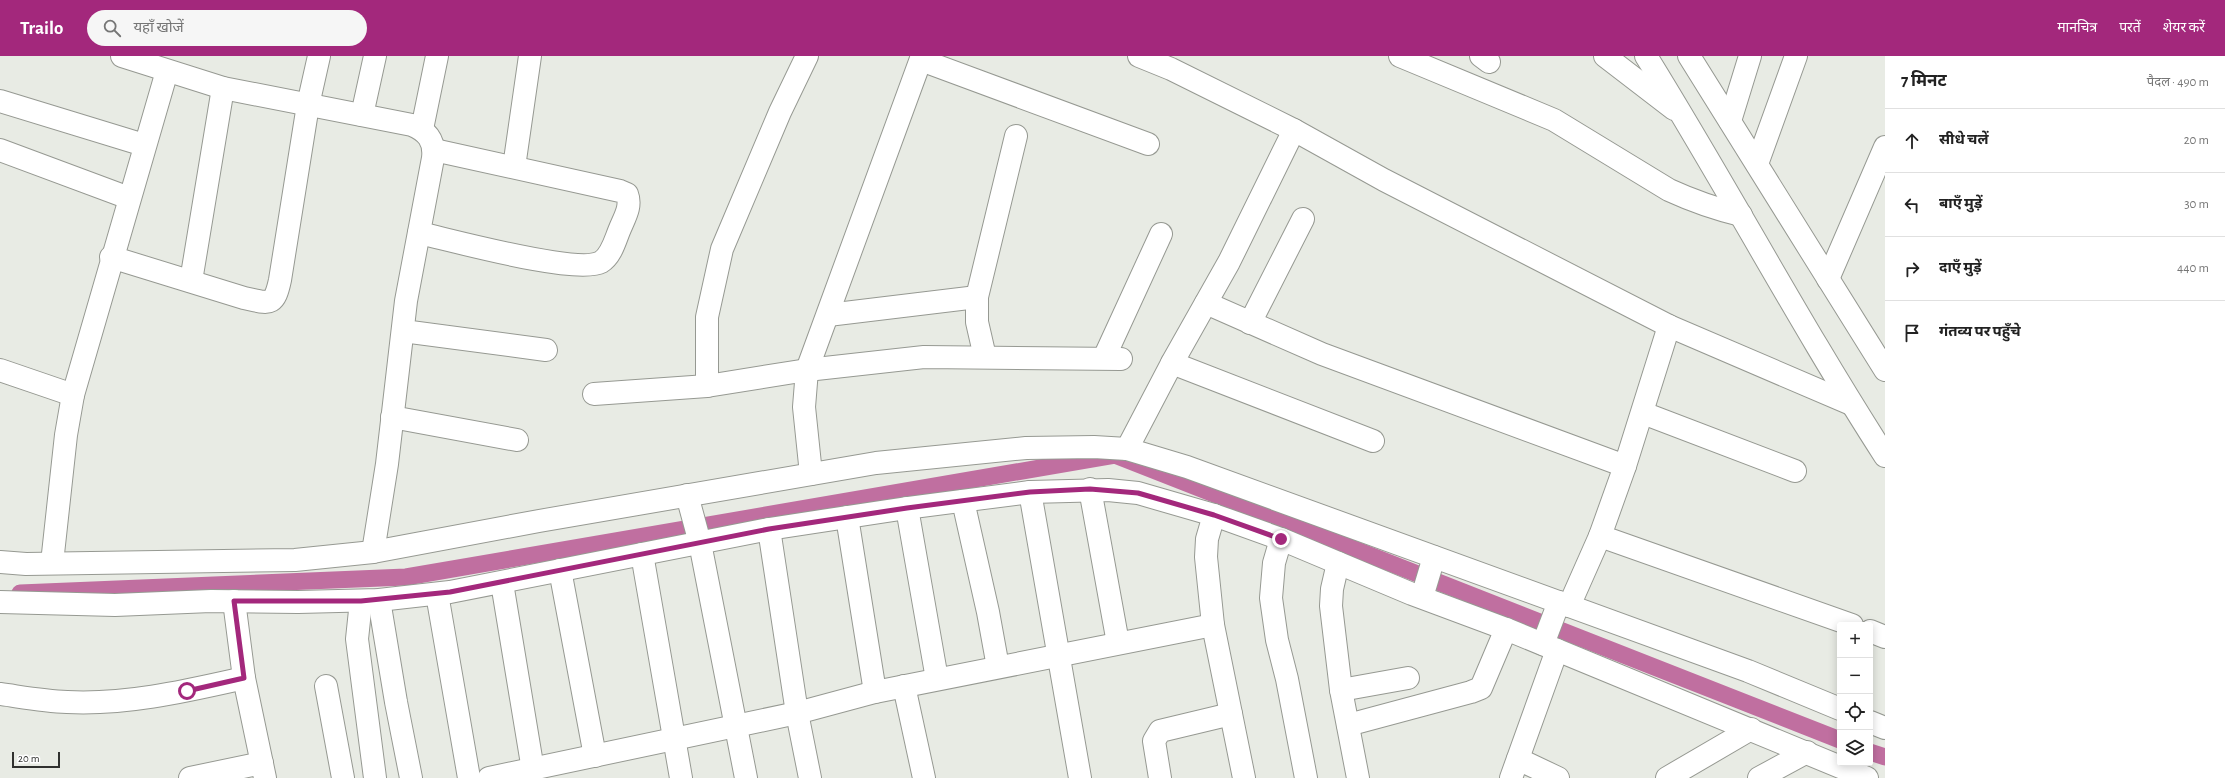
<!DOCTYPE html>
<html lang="hi">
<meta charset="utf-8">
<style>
:root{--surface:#fff;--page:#f6f6f6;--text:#222;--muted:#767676;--line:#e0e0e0;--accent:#a3287c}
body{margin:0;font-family:"Alegreya Sans","Noto Sans Devanagari",sans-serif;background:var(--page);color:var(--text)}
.controls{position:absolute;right:12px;bottom:12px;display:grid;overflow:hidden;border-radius:4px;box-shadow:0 2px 10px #0003}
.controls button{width:36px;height:36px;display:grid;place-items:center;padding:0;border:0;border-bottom:1px solid var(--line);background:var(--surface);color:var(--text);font:20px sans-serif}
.scale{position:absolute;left:12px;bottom:10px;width:48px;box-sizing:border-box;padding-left:4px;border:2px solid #30312f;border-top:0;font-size:11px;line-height:14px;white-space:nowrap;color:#30312f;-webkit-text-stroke:3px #fff;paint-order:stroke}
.stop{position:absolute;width:12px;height:12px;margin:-9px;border:3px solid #a3287c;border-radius:50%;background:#fff}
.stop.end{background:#a3287c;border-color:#fff;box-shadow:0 1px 4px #0008}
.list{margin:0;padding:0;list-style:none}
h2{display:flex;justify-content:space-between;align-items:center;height:52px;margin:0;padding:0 16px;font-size:17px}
h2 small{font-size:13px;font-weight:400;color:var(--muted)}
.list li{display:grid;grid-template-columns:26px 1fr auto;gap:12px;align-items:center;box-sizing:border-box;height:64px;padding:0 16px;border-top:1px solid var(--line)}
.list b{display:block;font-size:15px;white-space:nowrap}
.list em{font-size:13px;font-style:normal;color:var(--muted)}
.icon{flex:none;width:22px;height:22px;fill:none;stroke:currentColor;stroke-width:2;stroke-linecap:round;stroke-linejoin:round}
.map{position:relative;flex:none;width:1885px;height:722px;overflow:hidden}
header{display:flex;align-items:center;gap:24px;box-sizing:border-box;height:56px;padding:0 20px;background:var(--accent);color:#fff}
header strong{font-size:19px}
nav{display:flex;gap:22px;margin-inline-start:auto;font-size:14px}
.search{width:280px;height:36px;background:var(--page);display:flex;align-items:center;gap:10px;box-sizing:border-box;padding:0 14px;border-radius:22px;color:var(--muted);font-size:15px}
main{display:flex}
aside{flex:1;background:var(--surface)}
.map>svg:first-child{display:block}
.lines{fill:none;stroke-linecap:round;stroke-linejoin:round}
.canal{stroke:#c06fa0;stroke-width:17}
.minor-casing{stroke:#969992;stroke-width:24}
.minor{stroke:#fff;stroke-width:22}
.route{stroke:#a3287c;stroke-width:5}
</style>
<header>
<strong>Trailo</strong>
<div class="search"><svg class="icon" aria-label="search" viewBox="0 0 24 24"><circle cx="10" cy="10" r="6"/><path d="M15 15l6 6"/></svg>यहाँ खोजें</div>
<nav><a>मानचित्र</a><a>परतें</a><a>शेयर करें</a></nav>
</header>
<main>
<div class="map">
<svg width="1885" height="722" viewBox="0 0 1885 722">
<rect width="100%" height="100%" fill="#e8ebe4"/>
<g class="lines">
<g class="canal">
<polyline points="20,537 406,521 1115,399 1840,684"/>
<polyline points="1870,696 1885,701"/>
</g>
<g class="minor-casing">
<g id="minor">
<path d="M 122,0 L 223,32 L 412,69 C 427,75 435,85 433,102 L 406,245 L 387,408 L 373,496"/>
<polyline points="1139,0 1171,13 1294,74 1384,124 1669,270 1851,348"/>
<path d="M 1400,0 L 1554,64 L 1669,134 C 1693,145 1716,153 1741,159"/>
<polyline points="1481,0 1489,6"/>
<polyline points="1605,0 1674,53"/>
<path d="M 1646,0 C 1728,132 1801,270 1885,400"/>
<polyline points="1689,0 1885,314"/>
<polyline points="921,4 1148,88"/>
<polyline points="0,45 144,89"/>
<polyline points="362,59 375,0"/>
<polyline points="1730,65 1750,0"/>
<polyline points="422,73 437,0"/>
<polyline points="0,94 129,142"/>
<polyline points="1757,108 1796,0"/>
<polyline points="514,111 530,0"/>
<path d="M 419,177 C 451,184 577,219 601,206 C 611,200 615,185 619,175 C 624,162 632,151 627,138 L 620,135 L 434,94"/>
<path d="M 111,201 L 244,242 C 269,247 274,252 280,224 L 308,49 L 319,0"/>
<polyline points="1828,223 1885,91"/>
<polyline points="191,225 223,32"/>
<polyline points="1206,247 1322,298 1625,410"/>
<polyline points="828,259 977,241"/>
<polyline points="1250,267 1303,163"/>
<polyline points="403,275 546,294"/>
<polyline points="985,301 977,266 977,241 1016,80"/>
<polyline points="1104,302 1161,178"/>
<polyline points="1172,307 1373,385"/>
<polyline points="0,314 73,339"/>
<polyline points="707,330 707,261 722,193 780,56 807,0"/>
<polyline points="594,338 707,330 807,314 924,301 1121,303"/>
<polyline points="1643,357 1795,415"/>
<polyline points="392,361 517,384"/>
<polyline points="1127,393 1172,307 1229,206 1294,74"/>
<polyline points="811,418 804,351 807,314 922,0"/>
<polyline points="1090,433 1118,587"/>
<polyline points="1030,436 1080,722"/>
<polyline points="687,439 700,487 746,722"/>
<polyline points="963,445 988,556 998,611"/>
<polyline points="907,452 937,623"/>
<polyline points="1214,459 1207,483 1206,501 1213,569 1244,722"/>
<polyline points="847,461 875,636"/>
<polyline points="769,473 797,657 810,722"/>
<polyline points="1600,480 1852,569"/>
<polyline points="1281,483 1274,507 1271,542 1277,584 1287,623 1306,722"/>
<polyline points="642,498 681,722"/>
<polyline points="0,506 26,508 295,504 373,496 539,465 876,407 1026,392 1094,391 1127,393 1187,411 1748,615 1840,653"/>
<polyline points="52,507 66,379 73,339 167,15"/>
<polyline points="1338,507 1332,533 1331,550 1341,634 1358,722"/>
<polyline points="560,514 595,700"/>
<polyline points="502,527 533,714"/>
<polyline points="437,538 469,722"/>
<polyline points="1422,541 1434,501"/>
<polyline points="379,544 396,646 411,722"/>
<polyline points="234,545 244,622 265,722"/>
<polyline points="361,545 357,583 375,722"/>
<polyline points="0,546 115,549 211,545 298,546 379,544 450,536 769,473 907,452 1030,436 1108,434 1138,437 1214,459 1281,483 1412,538 1506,573 1867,722"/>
<polyline points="1569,550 1600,480 1625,410 1669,270"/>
<polyline points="1870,575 1885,581"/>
<polyline points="1543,588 1559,546"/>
<polyline points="326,630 343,722"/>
<polyline points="904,630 924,722"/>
<polyline points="1341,634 1408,622"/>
<path d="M 0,638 C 22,641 44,645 67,646 C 127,649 186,635 244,622"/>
<polyline points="1870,666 1885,672"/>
<polyline points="1348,669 1471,636 1481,632 1506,573"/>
<polyline points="1518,703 1558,722"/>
<polyline points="190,722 262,707"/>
<polyline points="489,722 797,657 875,636 1213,569"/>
<polyline points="1160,722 1154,685 1160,675 1231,658"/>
<polyline points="1511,722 1557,594"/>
<polyline points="1667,722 1751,673"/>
<polyline points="1759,722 1807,696"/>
</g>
</g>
<use href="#minor" class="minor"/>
</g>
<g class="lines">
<polyline class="route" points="187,635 244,622 234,545 361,545 450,536 769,473 907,452 1030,436 1090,433 1138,437 1214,459 1281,483"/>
</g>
</svg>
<div class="controls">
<button>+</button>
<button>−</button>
<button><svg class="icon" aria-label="locate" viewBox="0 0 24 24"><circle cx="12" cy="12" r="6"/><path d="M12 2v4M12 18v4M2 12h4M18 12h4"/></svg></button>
<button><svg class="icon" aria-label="layers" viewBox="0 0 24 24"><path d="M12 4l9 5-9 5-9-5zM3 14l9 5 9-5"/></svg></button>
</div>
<div class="scale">20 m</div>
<div class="stop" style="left:187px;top:635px"></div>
<div class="stop end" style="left:1281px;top:483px"></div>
</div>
<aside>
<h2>7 मिनट<small>पैदल · 490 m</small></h2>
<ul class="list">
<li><svg class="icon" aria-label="ahead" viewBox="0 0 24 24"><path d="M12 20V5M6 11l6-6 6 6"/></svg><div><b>सीधे चलें</b></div><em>20 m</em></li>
<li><svg class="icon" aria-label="left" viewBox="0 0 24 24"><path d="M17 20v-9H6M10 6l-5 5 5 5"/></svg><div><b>बाएँ मुड़ें</b></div><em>30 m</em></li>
<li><svg class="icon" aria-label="right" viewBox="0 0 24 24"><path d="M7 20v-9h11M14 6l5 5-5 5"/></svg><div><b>दाएँ मुड़ें</b></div><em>440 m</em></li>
<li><svg class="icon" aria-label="arrive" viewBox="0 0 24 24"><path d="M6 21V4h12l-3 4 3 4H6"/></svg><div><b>गंतव्य पर पहुँचे</b></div></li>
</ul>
</aside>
</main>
